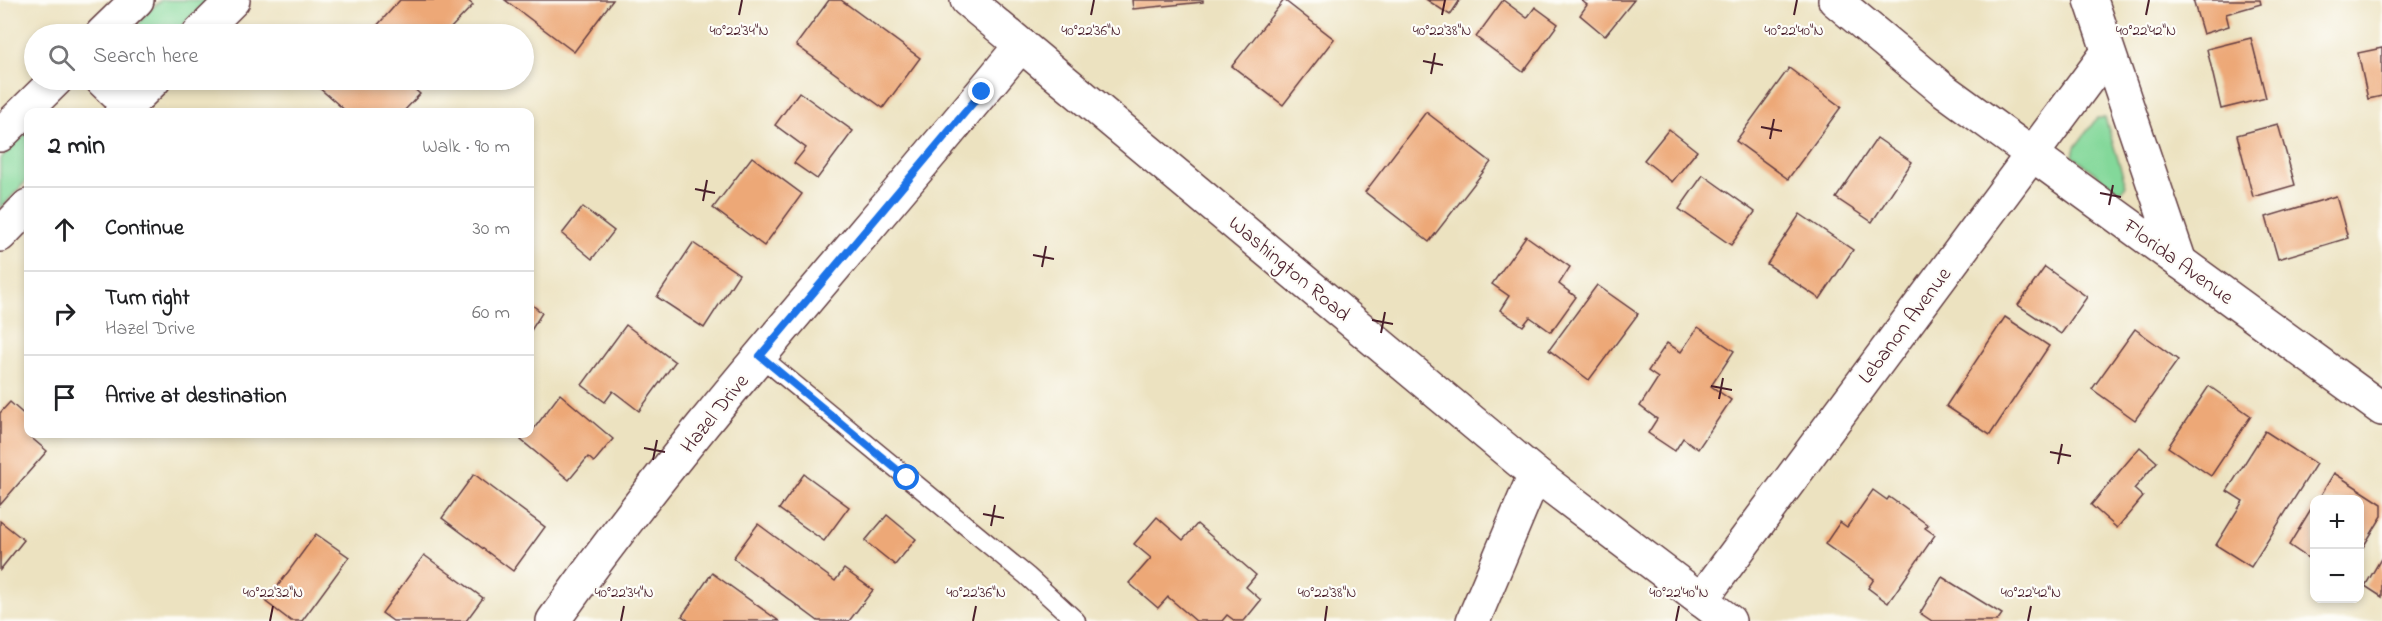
<!DOCTYPE html>
<meta charset="utf-8">
<style>
:root{--surface:#fff;--page:#f2f2f2;--text:#202124;--muted:#757577;--line:#e0e0e0}
body{margin:0;font-family:"Indie Flower",sans-serif;background:var(--page);color:var(--text)}
.controls{position:absolute;right:18px;bottom:18px;display:grid;overflow:hidden;border-radius:12px;box-shadow:0 3px 9px #0003}
.controls button{width:54px;height:54px;display:grid;place-items:center;padding:0;border:0;border-bottom:2px solid var(--line);background:var(--surface);color:var(--text);font:30px sans-serif}
.stop{position:absolute;width:18px;height:18px;margin:-14px;border:4px solid #1a73e8;border-radius:50%;background:#fff}
.stop.end{background:#1a73e8;border-color:#fff;box-shadow:0 2px 6px #0008}
.list{margin:0;padding:0;list-style:none}
h2{display:flex;justify-content:space-between;align-items:center;height:78px;margin:0;padding:0 24px;font-size:26px}
h2 small{font-size:20px;font-weight:400;color:var(--muted)}
.list li{display:grid;grid-template-columns:39px 1fr auto;gap:18px;align-items:center;box-sizing:border-box;height:84px;padding:0 24px;border-top:2px solid var(--line)}
.list b{display:block;font-size:22px;white-space:nowrap}
.list p{margin:0;font-size:20px;white-space:nowrap;color:var(--muted)}
.list em{font-size:20px;font-style:normal;color:var(--muted)}
.icon{flex:none;width:33px;height:33px;fill:none;stroke:currentColor;stroke-width:2;stroke-linecap:round;stroke-linejoin:round}
.map{position:relative;flex:none;width:2382px;height:621px;overflow:hidden}
.search{position:absolute;background:var(--surface);box-shadow:0 3px 9px #0003;left:24px;top:24px;width:510px;height:66px;display:flex;align-items:center;gap:15px;box-sizing:border-box;padding:0 21px;border-radius:33px;color:var(--muted);font-size:22px}
.panel{position:absolute;background:var(--surface);box-shadow:0 3px 9px #0003;left:24px;top:108px;width:510px;height:330px;border-radius:12px}
.map>svg:first-child{display:block}
.green{fill:#83d89a;stroke:#667c62;stroke-width:1.5}
.building{fill:#eda877}
.lines{fill:none;stroke-linecap:round;stroke-linejoin:round}
.lane-casing{stroke:#623c41;stroke-width:21}
.street-casing{stroke:#623c41;stroke-width:36}
.secondary-casing{stroke:#623c41;stroke-width:36}
.primary-casing{stroke:#623c41;stroke-width:36}
.lane{stroke:#fff;stroke-width:18}
.street{stroke:#fff;stroke-width:33}
.secondary{stroke:#fff;stroke-width:33}
.primary{stroke:#fff;stroke-width:33}
.route{stroke:#1a73e8;stroke-width:8}
.ticks{fill:none;stroke:#4a1f2b;stroke-width:2}
.labels{text-anchor:middle;stroke-width:4.5;stroke-linejoin:round;paint-order:stroke}
.street-label{font-size:21px;fill:#4a1f2b;stroke:#fdfcf7}
.ticks-label{font-size:15px;text-anchor:middle;fill:#4a1f2b;stroke:#fdfcf7;stroke-width:4.5;stroke-linejoin:round;paint-order:stroke}
</style>
<div class="map">
<svg width="2382" height="621" viewBox="0 0 2382 621">
<rect width="100%" height="100%" fill="#fdfcf7"/>
<filter id="ink" filterUnits="userSpaceOnUse"><feTurbulence type="fractalNoise" baseFrequency=".0167" numOctaves="2"/><feDisplacementMap in="SourceGraphic" scale="12" xChannelSelector="R" yChannelSelector="G"/><feConvolveMatrix kernelMatrix="1 2 1 2 8 2 1 2 1" color-interpolation-filters="sRGB"/></filter>
<filter id="wash" filterUnits="userSpaceOnUse"><feTurbulence type="fractalNoise" baseFrequency=".008" numOctaves="4" result="noise"/><feDisplacementMap in="SourceGraphic" scale="24" xChannelSelector="R" yChannelSelector="G"/><feGaussianBlur stdDeviation="1.35" result="paint"/><feColorMatrix in="noise" values="0 0 0 0 0 0 0 0 0 0 0 0 0 0 0 0 0 1.4 0 .05"/><feComposite in="paint" operator="in"/></filter>
<g filter="url(#wash)">
<rect width="100%" height="100%" fill="#ece2c0"/>
<g class="green">
<path d="M 161,0 L 208,0 L 173,34 L 137,34 C 137,19 151,10 161,0 Z"/>
<polygon points="2097,118 2105,118 2126,185 2122,191 2115,189 2073,156 2075,147"/>
<polygon points="28,131 28,179 0,209 0,159"/>
</g>
<g id="blocks">
<g class="building">
<polygon points="400,0 467,0 473,5 445,34 382,34 375,28"/>
<polygon points="505,0 613,0 574,52"/>
<polygon points="829,0 841,0 920,58 883,108 796,45"/>
<polygon points="1132,0 1203,0 1203,2 1133,9"/>
<polygon points="1284,0 1334,39 1283,105 1232,66"/>
<polygon points="1427,0 1460,0 1450,15"/>
<polygon points="1503,0 1527,18 1535,7 1558,24 1523,72 1476,37"/>
<polygon points="1581,0 1634,0 1605,36 1580,15 1587,5"/>
<polygon points="2193,0 2260,0 2261,4 2226,14 2229,26 2203,34"/>
<polygon points="2251,38 2266,98 2221,109 2207,49"/>
<polygon points="2382,48 2382,96 2368,99 2358,53"/>
<polygon points="1789,68 1841,107 1788,179 1736,141"/>
<polygon points="310,80 404,80 420,94 403,112 347,112"/>
<polygon points="799,92 853,131 817,179 794,163 806,148 775,125"/>
<polygon points="1426,112 1491,162 1429,242 1365,192"/>
<polygon points="2278,124 2295,185 2253,197 2237,135"/>
<polygon points="1669,129 1697,151 1672,182 1644,160"/>
<polygon points="1877,138 1912,162 1872,222 1836,198"/>
<polygon points="752,157 802,194 764,246 713,208"/>
<polygon points="1703,175 1755,212 1731,245 1679,209"/>
<polygon points="2336,196 2348,238 2278,259 2266,217"/>
<polygon points="583,207 614,231 592,259 562,234"/>
<polygon points="1800,214 1853,250 1820,299 1767,264"/>
<polygon points="1526,236 1570,267 1559,284 1576,297 1551,332 1530,317 1523,326 1500,310 1509,296 1492,284"/>
<polygon points="693,243 739,274 704,328 657,297"/>
<polygon points="2045,267 2087,297 2061,334 2018,305"/>
<polygon points="1597,285 1638,314 1589,380 1549,350"/>
<polygon points="530,303 542,313 530,332"/>
<polygon points="2005,317 2049,346 1990,435 1946,406"/>
<polygon points="626,325 675,362 639,411 613,391 605,402 582,385"/>
<polygon points="1698,327 1734,351 1711,386 1731,400 1698,449 1683,438 1675,451 1648,433 1657,419 1640,406 1658,378 1648,371 1667,343 1681,352"/>
<polygon points="2135,329 2178,360 2135,420 2092,389"/>
<polygon points="2209,386 2251,416 2211,476 2168,447"/>
<polygon points="560,394 613,439 594,462 588,457 569,480 521,440 530,434"/>
<polygon points="10,402 28,418 28,435 47,451 0,505 0,413"/>
<polygon points="2265,431 2316,464 2251,567 2216,545 2243,501 2227,491"/>
<polygon points="2140,447 2157,462 2134,489 2143,497 2117,528 2091,505"/>
<polygon points="2334,473 2382,504 2382,516 2360,552 2360,500 2318,500"/>
<polygon points="474,474 545,527 513,571 442,518"/>
<polygon points="804,474 849,507 824,541 779,509"/>
<polygon points="1873,490 1887,500 1889,497 1928,525 1925,528 1935,535 1888,603 1868,588 1874,579 1825,544 1840,522 1847,527"/>
<polygon points="2314,504 2314,562 2289,545"/>
<polygon points="887,515 916,539 895,565 865,541"/>
<polygon points="1157,517 1183,540 1197,524 1256,575 1246,587 1261,600 1244,621 1235,621 1227,615 1222,621 1196,621 1168,597 1158,608 1129,583 1151,558 1134,544"/>
<polygon points="0,521 24,540 0,570"/>
<polygon points="758,524 835,581 844,569 873,590 849,621 818,621 733,558"/>
<polygon points="316,534 349,557 302,621 291,621 266,602"/>
<polygon points="424,555 483,598 466,621 393,621 382,613"/>
<polygon points="2382,557 2382,597 2365,586"/>
<polygon points="712,573 779,621 689,621 682,616"/>
<polygon points="1942,577 2002,614 1997,621 1932,621 1920,613"/>
</g>
</g>
</g>
<g filter="url(#ink)">
<use href="#blocks" fill-opacity="0" stroke="#623c41" stroke-width="1.5"/>
<g class="lines">
<g class="lane-casing">
<polyline id="lane" points="760,356 1027,576 1076,621"/>
</g>
<g class="street-casing">
<g id="street">
<polyline points="1835,0 1941,88 2382,409"/>
<polyline points="2091,0 2180,262"/>
<polyline points="102,34 137,0"/>
<polyline points="199,34 233,0"/>
<polyline points="102,80 128,105"/>
<polyline points="121,112 154,80"/>
<polyline points="0,135 56,80"/>
<polyline points="0,235 28,206"/>
<polyline points="1701,600 2108,52"/>
<path d="M 553,621 C 695,420 866,236 1021,45"/>
</g>
</g>
<g class="secondary-casing">
<polyline id="secondary" points="1473,621 1535,474"/>
</g>
<g class="primary-casing">
<polyline id="primary" points="967,0 1535,474 1729,621"/>
</g>
<use href="#lane" class="lane"/>
<use href="#street" class="street"/>
<use href="#secondary" class="secondary"/>
<use href="#primary" class="primary"/>
</g>
</g>
<g class="lines" filter="url(#ink)">
<polyline class="route" points="907,478 760,356 982,92"/>
</g>
<path class="ticks" d="M 739,15 L 742,0M 1091,15 L 1094,0M 1442,15 L 1445,0M 1794,15 L 1797,0M 2146,15 L 2149,0M 1423,61 L 1443,65M 1431,74 L 1435,53M 1761,127 L 1782,131M 1770,139 L 1774,119M 695,189 L 715,193M 2100,193 L 2121,197M 703,201 L 707,180M 2109,205 L 2113,185M 1033,255 L 1054,259M 1042,267 L 1046,246M 1372,320 L 1393,324M 1381,333 L 1385,312M 1711,386 L 1732,390M 1719,399 L 1723,378M 644,448 L 665,452M 2050,452 L 2071,456M 653,460 L 657,440M 2058,464 L 2062,444M 983,514 L 1004,518M 991,526 L 995,505M 270,621 L 273,606M 621,621 L 624,606M 973,621 L 976,606M 1325,621 L 1327,606M 1676,621 L 1679,606M 2028,621 L 2031,606"/>
<g class="labels">
<g class="street-label">
<text transform="translate(2179 261) rotate(36)" y="7">Florida Avenue</text>
<text transform="translate(1290 268) rotate(40)" y="7">Washington Road</text>
<text transform="translate(1904 325) rotate(-53)" y="7">Lebanon Avenue</text>
<text transform="translate(714 413) rotate(-51)" y="7">Hazel Drive</text>
</g>
</g>
<g class="ticks-label">
<text x="739" y="35">40°22'34"N</text>
<text x="1091" y="35">40°22'36"N</text>
<text x="1442" y="35">40°22'38"N</text>
<text x="1794" y="35">40°22'40"N</text>
<text x="2146" y="35">40°22'42"N</text>
<text x="273" y="597">40°22'32"N</text>
<text x="624" y="597">40°22'34"N</text>
<text x="976" y="597">40°22'36"N</text>
<text x="1327" y="597">40°22'38"N</text>
<text x="1679" y="597">40°22'40"N</text>
<text x="2031" y="597">40°22'42"N</text>
</g>
</svg>
<div class="controls">
<button>+</button>
<button>−</button>
</div>
<div class="stop" style="left:907px;top:478px"></div>
<div class="stop end" style="left:982px;top:92px"></div>
<div class="search"><svg class="icon" aria-label="search" viewBox="0 0 24 24"><circle cx="10" cy="10" r="6"/><path d="M15 15l6 6"/></svg>Search here</div>
<section class="panel">
<h2>2 min<small>Walk · 90 m</small></h2>
<ul class="list">
<li><svg class="icon" aria-label="ahead" viewBox="0 0 24 24"><path d="M12 20V5M6 11l6-6 6 6"/></svg><div><b>Continue</b></div><em>30 m</em></li>
<li><svg class="icon" aria-label="right" viewBox="0 0 24 24"><path d="M7 20v-9h11M14 6l5 5-5 5"/></svg><div><b>Turn right</b><p>Hazel Drive</p></div><em>60 m</em></li>
<li><svg class="icon" aria-label="arrive" viewBox="0 0 24 24"><path d="M6 21V4h12l-3 4 3 4H6"/></svg><div><b>Arrive at destination</b></div></li>
</ul>
</section>
</div>
